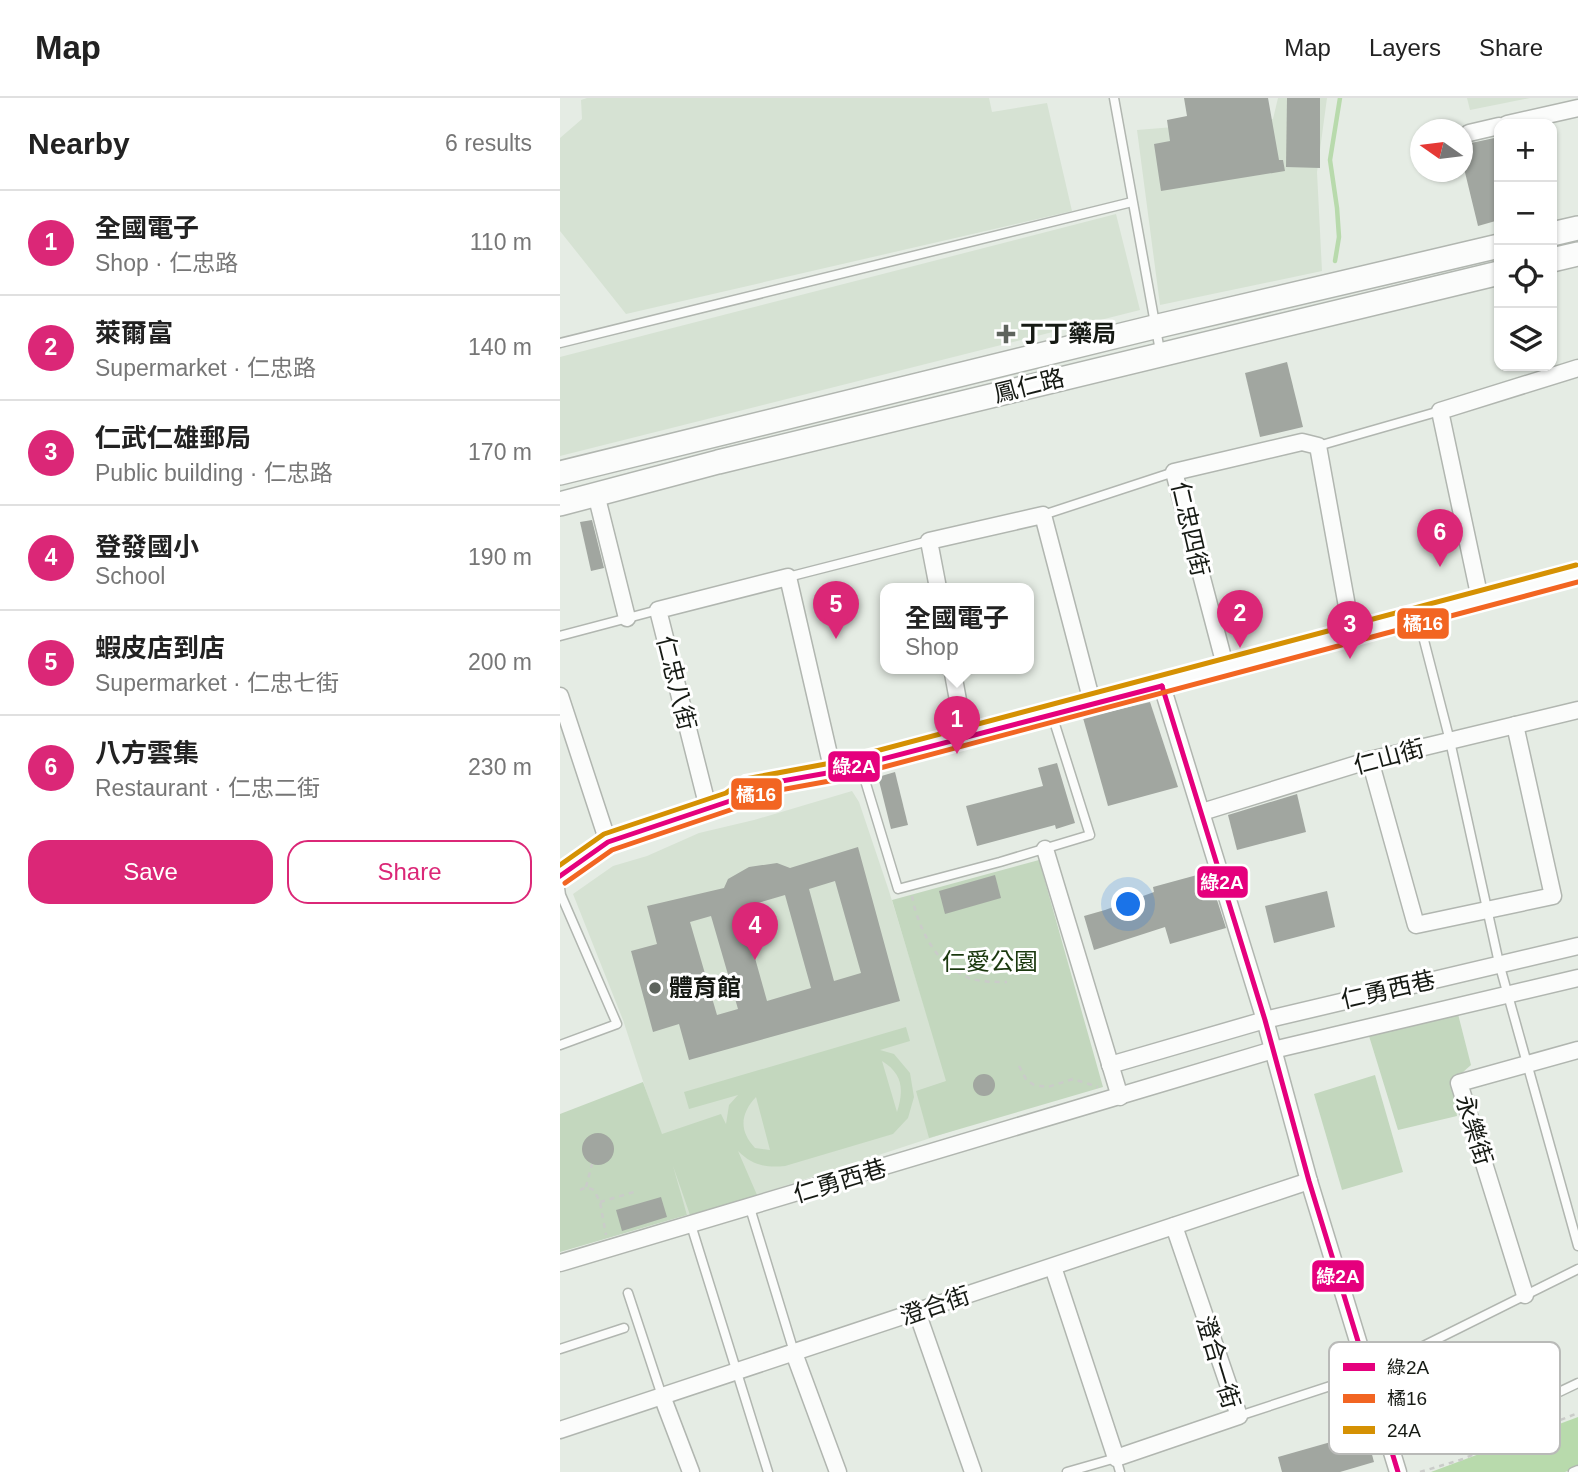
<!DOCTYPE html>
<meta charset="utf-8">
<style>
:root{--surface:#fff;--page:#f6f6f6;--text:#222;--muted:#767676;--line:#e0e0e0;--accent:#db2777}
body{margin:0;font-family:Arial,"Noto Sans TC",sans-serif;background:var(--page);color:var(--text)}
.controls{position:absolute;right:21px;top:21px;display:grid;overflow:hidden;border-radius:14px;box-shadow:0 2px 5px #0004}
.controls button{width:63px;height:63px;display:grid;place-items:center;padding:0;border:0;border-bottom:2px solid var(--line);background:var(--surface);color:var(--text);font:35px sans-serif}
.compass{position:absolute;left:850px;top:21px;width:63px;height:63px;border-radius:50%;background:var(--surface);box-shadow:0 2px 5px #0004;rotate:284deg}
.you{position:absolute;left:569px;top:807px;width:24px;height:24px;margin:-18px;border:5px solid #fff;border-radius:50%;background:#1a73e8;box-shadow:0 0 0 10px #1a73e833}
.badge{display:grid;place-items:center;width:46px;height:46px;border-radius:50%;background:var(--accent);color:#fff;font-size:23px;font-weight:700}
.pin{position:absolute;translate:-50% -58px;filter:drop-shadow(0 2px 4px #0008)}
.pin::after{content:'';position:absolute;top:37px;width:24px;height:21px;background:inherit;clip-path:polygon(0 0,100% 0,50% 100%)}
.popup{position:absolute;left:320px;top:485px;width:154px;height:91px;box-sizing:border-box;display:grid;place-content:center;border-radius:14px;background:var(--surface);filter:drop-shadow(0 2px 5px #0005);font-size:23px;white-space:nowrap;color:var(--muted)}
.popup b{font-size:26px;color:var(--text)}
.popup::after{content:'';position:absolute;left:50%;top:100%;margin-left:-14px;border:14px solid transparent;border-top-color:var(--surface)}
.list{margin:0;padding:0;list-style:none}
h2{display:flex;justify-content:space-between;align-items:center;height:91px;margin:0;padding:0 28px;font-size:30px}
h2 small{font-size:23px;font-weight:400;color:var(--muted)}
.list li{display:grid;grid-template-columns:46px 1fr auto;gap:21px;align-items:center;box-sizing:border-box;height:105px;padding:0 28px;border-top:2px solid var(--line)}
.list b{display:block;font-size:26px;white-space:nowrap}
.list p{margin:0;font-size:23px;white-space:nowrap;color:var(--muted)}
.list em{font-size:23px;font-style:normal;color:var(--muted)}
.actions{display:flex;gap:14px;padding:21px 28px}
.actions a{flex:1;padding:16px 0;border:2px solid var(--accent);border-radius:21px;text-align:center;font-size:24px;color:var(--accent)}
.actions .main{background:var(--accent);color:#fff}
.icon{flex:none;width:38px;height:38px;fill:none;stroke:currentColor;stroke-width:2;stroke-linecap:round;stroke-linejoin:round}
.map{position:relative;flex:none;width:1018px;height:1374px;overflow:hidden}
header{display:flex;align-items:center;gap:42px;box-sizing:border-box;height:98px;padding:0 35px;background:var(--surface);border-bottom:2px solid var(--line)}
header strong{font-size:33px}
nav{display:flex;gap:38px;margin-inline-start:auto;font-size:24px}
main{display:flex}
aside{flex:1;background:var(--surface)}
.map>svg:first-child{display:block}
.built{fill:#d6e2d3}
.green{fill:#c3d7be;fill-rule:evenodd}
.water{fill:#b8daac}
.lines{fill:none;stroke-linecap:round;stroke-linejoin:round}
.stream{stroke:#b8daac;stroke-width:4.5}
.building{fill:#a1a6a0;fill-rule:evenodd}
.service-casing{stroke:#b1b6b0;stroke-width:11}
.minor-casing{stroke:#b1b6b0;stroke-width:19}
.secondary-casing{stroke:#b1b6b0;stroke-width:26}
.path{stroke:#caccc9;stroke-width:2.5;stroke-dasharray:5 5;stroke-linecap:butt}
.service{stroke:#fbfcfb;stroke-width:8}
.minor{stroke:#fbfcfb;stroke-width:16}
.secondary{stroke:#fbfcfb;stroke-width:23}
.bus-1-casing{stroke:#fff;stroke-width:10}
.bus-2-casing{stroke:#fff;stroke-width:10}
.bus-3-casing{stroke:#fff;stroke-width:10}
.bus-1{stroke:#e5007d;stroke-width:5}
.bus-2{stroke:#f26522;stroke-width:5}
.bus-3{stroke:#d59103;stroke-width:5}
.poi-dot{fill:#5e645d;stroke:#fff;stroke-width:2.5}
.labels{text-anchor:middle;stroke-width:6;stroke-linejoin:round;paint-order:stroke}
.poi-label{font-size:24px;font-weight:bold;fill:#161a14;stroke:#fff;text-anchor:start}
.street-label{font-size:24px;fill:#161a14;stroke:#fff}
.park-label{font-size:24px;fill:#1b390f;stroke:#fff}
.key{fill:#fff;stroke:#b9bab8;stroke-width:2}
.key-label{font-size:19px;fill:#161a14}
.line-badge{stroke:#fff;stroke-width:2.5}
.badge-label{font-size:19px;text-anchor:middle;font-weight:bold;fill:#fff}
</style>
<header>
<strong>Map</strong>
<nav><a>Map</a><a>Layers</a><a>Share</a></nav>
</header>
<main>
<aside>
<h2>Nearby<small>6 results</small></h2>
<ul class="list">
<li><span class="badge">1</span><div><b>全國電子</b><p>Shop · 仁忠路</p></div><em>110 m</em></li>
<li><span class="badge">2</span><div><b>萊爾富</b><p>Supermarket · 仁忠路</p></div><em>140 m</em></li>
<li><span class="badge">3</span><div><b>仁武仁雄郵局</b><p>Public building · 仁忠路</p></div><em>170 m</em></li>
<li><span class="badge">4</span><div><b>登發國小</b><p>School</p></div><em>190 m</em></li>
<li><span class="badge">5</span><div><b>蝦皮店到店</b><p>Supermarket · 仁忠七街</p></div><em>200 m</em></li>
<li><span class="badge">6</span><div><b>八方雲集</b><p>Restaurant · 仁忠二街</p></div><em>230 m</em></li>
</ul>
<div class="actions"><a class="main">Save</a><a>Share</a></div>
</aside>
<div class="map">
<svg width="1018" height="1374" viewBox="0 0 1018 1374">
<rect width="100%" height="100%" fill="#e5ece4"/>
<g class="built">
<polygon points="27,0 429,0 432,14 487,5 512,113 66,216 0,133 0,40 22,21 21,2"/>
<polygon points="718,0 767,0 757,74 762,173 600,207 577,32 713,21"/>
<polygon points="907,0 970,0 910,12"/>
<polygon points="556,116 580,212 0,358 0,259"/>
<polygon points="292,693 299,704 329,793 387,983 398,1031 197,1097 127,1117 63,922 13,796 53,768 87,758 139,735 194,722"/>
</g>
<g class="green">
<polygon points="479,762 543,989 369,1040 356,993 386,983 332,802"/>
<path d="M 898,916 L 911,967 C 888,986 894,990 897,1018 L 838,1032 L 809,938 Z"/>
<path d="M 346,929 L 350,943 L 320,952 L 334,956 L 350,975 L 354,999 L 348,1020 L 333,1036 L 225,1068 C 205,1070 192,1067 178,1053 L 197,1097 L 130,1117 L 113,1068 L 127,1117 L 0,1154 L 0,1016 L 83,984 L 102,1036 L 161,1016 L 166,1026 L 169,1007 L 178,997 L 129,1011 L 124,994 ZM 322,963 C 343,976 344,992 337,1014 ZM 196,999 L 210,1052 L 195,1050 C 179,1033 180,1016 196,999 Z"/>
<polygon points="815,977 843,1074 782,1092 754,996"/>
</g>
<polygon class="water" points="1018,1319 1018,1369 1005,1374 871,1374"/>
<g class="lines">
<polyline class="stream" points="775,163 779,139 777,110 770,62 780,0"/>
</g>
<g class="building">
<polygon points="624,0 708,0 719,62 723,62 725,73 601,93 594,46 610,43 607,22 627,18"/>
<polygon points="727,0 760,0 760,70 726,69"/>
<polygon points="939,39 939,122 918,128 902,62 902,45 911,45"/>
<polygon points="727,264 743,329 700,339 685,275"/>
<polygon points="32,422 44,470 31,473 20,424"/>
<polygon points="590,604 618,689 548,708 523,620"/>
<polygon points="497,665 515,725 496,731 495,727 417,748 406,708 483,688 478,670"/>
<polygon points="335,674 348,727 331,731 318,679"/>
<polygon points="737,696 746,734 677,752 668,717"/>
<path d="M 298,749 L 340,903 L 129,962 L 119,926 L 93,934 L 71,853 L 97,846 L 87,808 L 164,790 L 168,781 L 189,769 L 217,765 L 230,770 ZM 275,783 L 301,875 L 274,883 L 249,791 ZM 225,797 L 251,890 L 207,903 L 181,810 ZM 151,818 L 178,911 L 157,917 L 130,824 Z"/>
<polygon points="648,774 666,830 610,846 605,829 534,852 524,818 545,812 594,794 593,789"/>
<polygon points="435,777 441,800 385,816 379,793"/>
<polygon points="767,793 775,829 714,845 705,808"/>
<circle cx="424" cy="987" r="11"/>
<circle cx="38" cy="1051" r="16"/>
<polygon points="101,1099 107,1119 62,1133 56,1112"/>
<polygon points="806,1334 814,1364 780,1374 722,1374 718,1359"/>
</g>
<g class="lines">
<g class="service-casing">
<g id="service">
<polyline points="554,0 600,253"/>
<polyline points="0,245 572,104"/>
<polyline points="758,348 880,313"/>
<polyline points="483,417 614,374"/>
<polyline points="228,479 369,443"/>
<polyline points="858,519 890,643 939,865 1018,1148"/>
<polyline points="0,538 98,512"/>
<polyline points="300,666 338,791 440,764 530,737 492,617"/>
<polyline points="0,790 1,797 57,926 0,947"/>
<polyline points="190,1110 234,1254"/>
<polyline points="131,1127 208,1374"/>
<polyline points="68,1195 102,1298"/>
<polyline points="0,1251 64,1230"/>
<polyline points="679,1318 807,1276 1018,1171"/>
<polyline points="830,1349 934,1325 1018,1285"/>
<polyline points="507,1374 556,1360 560,1374"/>
<polyline points="1013,1374 1018,1372"/>
</g>
</g>
<g class="minor-casing">
<g id="minor">
<polyline points="947,26 1018,10"/>
<polyline points="909,35 939,28"/>
<polyline points="36,396 67,520"/>
<polyline points="378,490 369,443 483,417 532,604"/>
<polyline points="920,501 880,313 1018,270"/>
<polyline points="392,570 405,640"/>
<polyline points="666,571 614,374 742,344 758,348 792,536"/>
<polyline points="602,588 705,922 749,1083 838,1374"/>
<polyline points="0,598 48,744"/>
<polyline points="810,662 856,827 993,798 955,627"/>
<polyline points="148,710 98,512 228,479 273,674"/>
<polyline points="642,714 810,662 1018,612"/>
<polyline points="485,751 560,999"/>
<polyline points="0,778 48,744 170,703 188,689 273,674 631,580 1018,475"/>
<polyline points="550,967 705,922 1018,848"/>
<polyline points="0,1165 713,952 1018,880"/>
<polyline points="493,1169 556,1360 679,1318 614,1128"/>
<polyline points="965,1197 899,985 1018,952"/>
<polyline points="357,1214 413,1374"/>
<polyline points="234,1255 278,1374"/>
<polyline points="102,1298 131,1374"/>
<polyline points="0,1332 749,1083"/>
</g>
</g>
<g class="secondary-casing">
<g id="secondary">
<polyline points="992,136 1018,130"/>
<polyline points="992,162 1018,156"/>
<polyline points="0,375 594,229 939,148"/>
<polyline points="0,406 158,364 939,175"/>
</g>
</g>
<g class="path">
<path d="M 352,798 C 358,830 376,867 409,880 C 421,884 434,884 447,884"/>
<polyline points="459,968 466,981 474,987 488,989 513,981 538,989"/>
<polyline points="26,1089 32,1066"/>
<polyline points="20,1092 26,1089 34,1092 40,1104 46,1137"/>
<polyline points="40,1104 74,1094"/>
<polyline points="860,1374 900,1362 1018,1315"/>
</g>
<use href="#service" class="service"/>
<use href="#minor" class="minor"/>
<use href="#secondary" class="secondary"/>
<g class="bus-1-casing">
<g id="bus-1">
<polyline points="602,588 705,922 749,1083 838,1374"/>
<polyline points="0,778 48,744 170,703 188,689 273,674 602,588"/>
</g>
</g>
<g class="bus-2-casing">
<polyline id="bus-2" points="5,785 52,752 173,711 192,697 275,682 1018,484"/>
</g>
<g class="bus-3-casing">
<polyline id="bus-3" points="0,767 44,736 166,695 185,681 271,665 1016,467"/>
</g>
<use href="#bus-1" class="bus-1"/>
<use href="#bus-2" class="bus-2"/>
<use href="#bus-3" class="bus-3"/>
</g>
<g class="poi-dot">
<path d="M442.5 225.5h7v7h7v7h-7v7h-7v-7h-7v-7h7z"/>
<circle cx="95" cy="890" r="7"/>
</g>
<g class="labels">
<g class="poi-label">
<text x="460" y="244">丁丁藥局</text>
<text x="109" y="898">體育館</text>
</g>
<g class="street-label">
<text transform="translate(469 288) rotate(-14)" y="8">鳳仁路</text>
<text transform="translate(630 431) rotate(77)" y="8">仁忠四街</text>
<text transform="translate(116 585) rotate(76)" y="8">仁忠八街</text>
<text transform="translate(829 659) rotate(-15)" y="8">仁山街</text>
<text transform="translate(828 892) rotate(-13)" y="8">仁勇西巷</text>
<text transform="translate(914 1032) rotate(73)" y="8">永樂街</text>
<text transform="translate(280 1083) rotate(-17)" y="8">仁勇西巷</text>
<text transform="translate(375 1208) rotate(-19)" y="8">澄合街</text>
<text transform="translate(658 1264) rotate(73)" y="8">澄合一街</text>
</g>
<g class="park-label">
<text x="430" y="872">仁愛公園</text>
</g>
</g>
<rect x="769" y="1244" width="231" height="112" rx="10" class="key"/>
<rect x="783" y="1265" width="32" height="8" fill="#e5007d"/>
<rect x="783" y="1296" width="32" height="9" fill="#f26522"/>
<rect x="783" y="1328" width="32" height="8" fill="#d59103"/>
<g class="key-label">
<text x="827" y="1276">綠2A</text>
<text x="827" y="1307">橘16</text>
<text x="827" y="1339">24A</text>
</g>
<g class="line-badge">
<rect x="836" y="509" width="54" height="33" rx="7" fill="#f26522"/>
<rect x="267" y="652" width="54" height="33" rx="7" fill="#e5007d"/>
<rect x="170" y="679" width="53" height="34" rx="7" fill="#f26522"/>
<rect x="636" y="767" width="53" height="34" rx="7" fill="#e5007d"/>
<rect x="751" y="1161" width="54" height="34" rx="7" fill="#e5007d"/>
</g>
<g class="badge-label">
<text x="863" y="532">橘16</text>
<text x="294" y="675">綠2A</text>
<text x="196" y="703">橘16</text>
<text x="662" y="791">綠2A</text>
<text x="778" y="1185">綠2A</text>
</g>
</svg>
<div class="controls">
<button>+</button>
<button>−</button>
<button><svg class="icon" aria-label="locate" viewBox="0 0 24 24"><circle cx="12" cy="12" r="6"/><path d="M12 2v4M12 18v4M2 12h4M18 12h4"/></svg></button>
<button><svg class="icon" aria-label="layers" viewBox="0 0 24 24"><path d="M12 4l9 5-9 5-9-5zM3 14l9 5 9-5"/></svg></button>
</div>
<svg class="compass" viewBox="-18 -18 36 36"><path d="M0-13l5 13h-10z" fill="#e53935"/><path d="M0 13l5-13h-10z" fill="#767676"/></svg>
<div class="you"></div>
<div class="pin badge" style="left:397px;top:656px">1</div>
<div class="popup"><b>全國電子</b>Shop</div>
<div class="pin badge" style="left:680px;top:550px">2</div>
<div class="pin badge" style="left:790px;top:561px">3</div>
<div class="pin badge" style="left:195px;top:862px">4</div>
<div class="pin badge" style="left:276px;top:541px">5</div>
<div class="pin badge" style="left:880px;top:469px">6</div>
</div>
</main>
